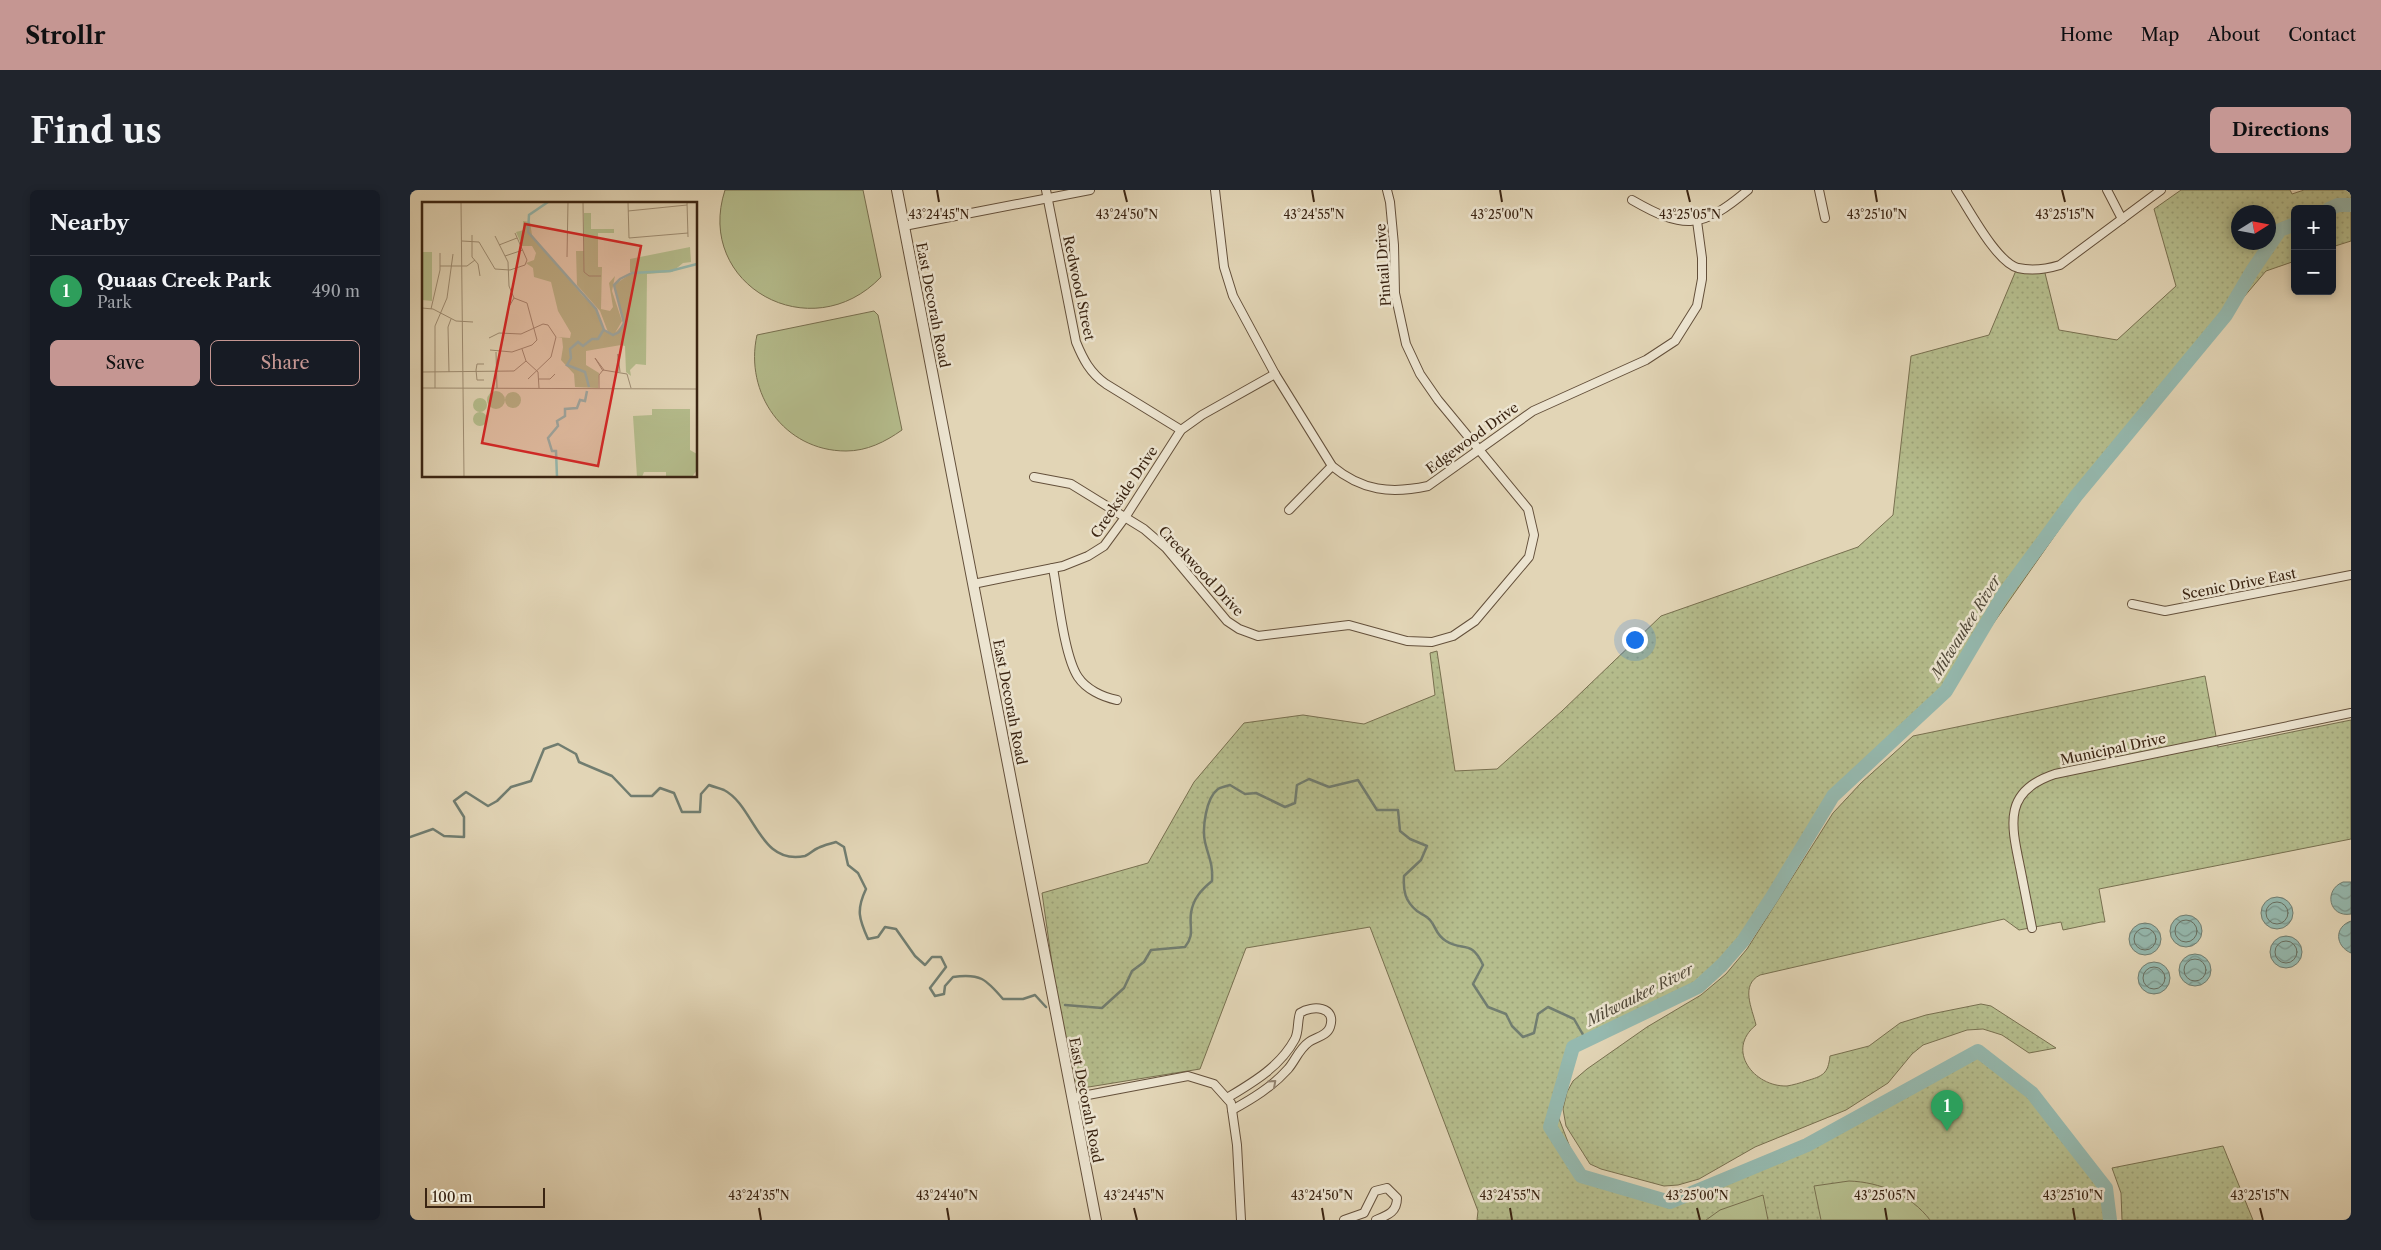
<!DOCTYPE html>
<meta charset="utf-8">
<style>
:root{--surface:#171b24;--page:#20242c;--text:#f1f3f6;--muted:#9ea1a6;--line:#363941;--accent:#c59692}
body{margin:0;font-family:"Libre Caslon Text",serif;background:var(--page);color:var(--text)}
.controls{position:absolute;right:15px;top:15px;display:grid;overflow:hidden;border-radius:8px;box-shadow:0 2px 8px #0003}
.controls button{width:45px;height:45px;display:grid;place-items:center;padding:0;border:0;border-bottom:1px solid var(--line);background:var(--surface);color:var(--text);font:25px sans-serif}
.compass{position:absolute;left:1821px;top:15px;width:45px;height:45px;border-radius:50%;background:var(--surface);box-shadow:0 2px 8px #0003;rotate:79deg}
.scale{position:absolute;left:15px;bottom:12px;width:120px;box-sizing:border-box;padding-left:5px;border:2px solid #3a2412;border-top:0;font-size:14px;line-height:18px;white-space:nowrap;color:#3a2412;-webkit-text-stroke:4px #ece4d0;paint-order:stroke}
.you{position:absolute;left:1224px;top:449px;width:18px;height:18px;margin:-12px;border:4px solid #fff;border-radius:50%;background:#1a73e8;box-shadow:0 0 0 8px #1a73e833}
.badge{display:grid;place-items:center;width:32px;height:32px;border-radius:50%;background:var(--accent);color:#fff;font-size:16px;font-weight:700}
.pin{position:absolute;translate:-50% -41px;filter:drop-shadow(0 1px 2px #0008)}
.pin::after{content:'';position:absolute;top:26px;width:18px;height:15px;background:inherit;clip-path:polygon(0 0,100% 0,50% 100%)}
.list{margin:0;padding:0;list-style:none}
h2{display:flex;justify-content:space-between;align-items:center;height:65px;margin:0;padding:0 20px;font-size:21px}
h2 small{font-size:16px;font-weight:400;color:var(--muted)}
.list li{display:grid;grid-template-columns:32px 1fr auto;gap:15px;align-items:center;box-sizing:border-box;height:70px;padding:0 20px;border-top:1px solid var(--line)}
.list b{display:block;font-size:19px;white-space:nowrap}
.list p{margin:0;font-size:16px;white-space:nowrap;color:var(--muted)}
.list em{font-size:16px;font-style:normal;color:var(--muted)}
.actions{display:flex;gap:10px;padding:15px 20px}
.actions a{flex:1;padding:11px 0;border:1px solid var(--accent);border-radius:8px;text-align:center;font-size:18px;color:var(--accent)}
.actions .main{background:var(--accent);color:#111}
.map{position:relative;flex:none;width:1941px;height:1030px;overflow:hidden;border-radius:8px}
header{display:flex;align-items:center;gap:30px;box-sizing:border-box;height:70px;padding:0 25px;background:var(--accent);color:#111}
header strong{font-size:24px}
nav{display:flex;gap:28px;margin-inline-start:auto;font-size:18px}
.intro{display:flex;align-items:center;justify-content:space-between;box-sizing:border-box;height:120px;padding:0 30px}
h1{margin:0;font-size:35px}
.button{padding:12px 22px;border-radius:8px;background:var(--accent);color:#111;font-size:18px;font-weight:700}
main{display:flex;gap:30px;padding:0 30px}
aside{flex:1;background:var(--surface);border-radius:8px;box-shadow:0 2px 8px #0003}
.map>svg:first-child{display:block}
.park{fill:url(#park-dots);stroke:#787050;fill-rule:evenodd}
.pitch{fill:#b5bd8d;stroke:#787050}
.water{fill:url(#water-waves);stroke:#717d70}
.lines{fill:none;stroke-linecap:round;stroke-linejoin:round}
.shore{stroke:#686e60;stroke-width:1}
.stream{stroke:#717d70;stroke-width:2.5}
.river{stroke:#95b9af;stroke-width:14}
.minor-casing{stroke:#64503b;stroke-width:10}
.tertiary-casing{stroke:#64503b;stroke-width:12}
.minor{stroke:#ece4d0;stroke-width:8}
.tertiary{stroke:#ece4d0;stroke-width:10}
.oneway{stroke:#938471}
.ticks{fill:none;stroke:#3a2412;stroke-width:2}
.labels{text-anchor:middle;stroke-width:5;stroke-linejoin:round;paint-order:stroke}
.street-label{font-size:14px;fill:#3a2412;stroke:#ece4d0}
.water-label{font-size:15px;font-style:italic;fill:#514939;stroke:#ece4d0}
.inset-river{fill:none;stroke:#95b9af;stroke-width:2.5}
.inset-road{fill:none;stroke:#9f8e74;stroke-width:1}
.view{fill:#d62828;fill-opacity:0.15;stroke:#d62828;stroke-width:2.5}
.inset-edge{fill:none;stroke:#3a2412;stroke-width:2.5}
.ticks-label{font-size:12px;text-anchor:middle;fill:#3a2412;stroke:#ece4d0;stroke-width:5;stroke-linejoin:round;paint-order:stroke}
</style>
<header>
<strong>Strollr</strong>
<nav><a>Home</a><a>Map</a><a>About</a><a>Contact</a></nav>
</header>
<div class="intro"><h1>Find us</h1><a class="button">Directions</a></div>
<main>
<aside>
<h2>Nearby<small></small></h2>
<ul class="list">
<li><span class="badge" style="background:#2e9e5b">1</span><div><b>Quaas Creek Park</b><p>Park</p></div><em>490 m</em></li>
</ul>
<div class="actions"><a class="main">Save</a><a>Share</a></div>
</aside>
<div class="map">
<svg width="1941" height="1030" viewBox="0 0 1941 1030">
<defs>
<pattern id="park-dots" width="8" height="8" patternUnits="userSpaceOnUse" patternTransform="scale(1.25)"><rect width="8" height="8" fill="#b5bd8d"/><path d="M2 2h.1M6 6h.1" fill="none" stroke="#9ca279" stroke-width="1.8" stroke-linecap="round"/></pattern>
<pattern id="water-waves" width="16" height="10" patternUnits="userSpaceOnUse" patternTransform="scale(1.25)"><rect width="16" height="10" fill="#95b9af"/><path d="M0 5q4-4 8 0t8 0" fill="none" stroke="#7b968d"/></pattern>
</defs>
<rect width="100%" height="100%" fill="#e2d5b6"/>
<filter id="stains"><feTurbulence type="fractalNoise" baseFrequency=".004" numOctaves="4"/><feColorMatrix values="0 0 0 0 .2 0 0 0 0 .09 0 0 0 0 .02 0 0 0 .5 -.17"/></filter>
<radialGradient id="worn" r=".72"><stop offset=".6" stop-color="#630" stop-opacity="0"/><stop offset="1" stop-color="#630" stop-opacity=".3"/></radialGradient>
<g class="park">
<path d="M 1771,0 L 1880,0 L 1882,4 L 1894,0 L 1941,0 L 1941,51 L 1922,57 L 1922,19 L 1885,19 L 1885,71 L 1856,81 L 1711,251 L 1536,501 L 1423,606 L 1362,707 L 1333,751 L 1312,775 L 1288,797 L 1163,857 L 1148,926 L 1171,986 L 1260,1012 L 1397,955 L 1568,861 L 1622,903 L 1696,998 L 1701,1030 L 1067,1030 L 1068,1021 L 960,737 L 836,758 L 790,879 L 660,900 L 632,703 L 738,673 L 784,592 L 834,533 L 893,525 L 954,534 L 1025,505 L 1020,463 L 1027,461 L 1045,581 L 1087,579 L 1152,521 L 1251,426 L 1448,357 L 1483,325 L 1501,166 L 1579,145 L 1607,78 L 1634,79 L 1649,140 L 1707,150 L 1766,96 L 1744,19 ZM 1828,22 L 1858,22 L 1858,52 L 1828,52 Z"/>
<path d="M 1795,486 L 1808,557 L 1941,530 L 1941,649 L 1689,699 L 1695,732 L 1691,732 L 1653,740 L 1651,732 L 1609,740 L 1594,729 L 1350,785 C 1330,795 1342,818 1346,835 C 1315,860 1344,897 1377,896 C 1383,895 1390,893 1396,891 C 1413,886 1418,884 1420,866 L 1459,856 L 1490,833 L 1516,825 L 1571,814 L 1581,816 L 1646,858 L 1619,863 L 1592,845 L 1573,839 L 1557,840 L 1513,855 L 1502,864 L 1478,893 L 1436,920 L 1345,957 L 1289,989 L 1268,995 L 1254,996 L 1191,979 L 1180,974 L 1156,936 L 1153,919 L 1157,902 L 1163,891 L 1177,879 L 1237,837 L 1291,805 L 1316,784 L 1337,759 L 1423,623 L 1451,593 L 1503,546 Z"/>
<polygon points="1813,956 1843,1030 1712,1030 1711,1003 1702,978"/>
</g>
<g class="pitch">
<path d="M 315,0 L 453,0 L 471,87 C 401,160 284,95 315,0 Z"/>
<path d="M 464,121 L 468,125 L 492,240 C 475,252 457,261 436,261 C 374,261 334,203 347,145 Z"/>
<path d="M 1439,991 C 1470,992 1501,1005 1520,1030 L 1411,1030 L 1404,996 Z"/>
<polygon points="1353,1005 1358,1030 1296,1030 1310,1020"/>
</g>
<g class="water">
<path d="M 1933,692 L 1941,692 L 1941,724 C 1919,728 1913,700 1933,692 Z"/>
<circle cx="1867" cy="723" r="16"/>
<circle cx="1776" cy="741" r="16"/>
<path d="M 1941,731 L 1941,763 C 1925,756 1924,737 1941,731 Z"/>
<circle cx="1735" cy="749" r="16"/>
<circle cx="1876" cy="762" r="16"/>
<circle cx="1785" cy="780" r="16"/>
<circle cx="1744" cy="788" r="16"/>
</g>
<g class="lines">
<g class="shore">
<circle cx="1867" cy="723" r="11"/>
<circle cx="1776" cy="741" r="11"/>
<circle cx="1735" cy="749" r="11"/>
<circle cx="1876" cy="762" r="11"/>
<circle cx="1785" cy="780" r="11"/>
<circle cx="1744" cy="788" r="11"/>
</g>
<g class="stream">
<path d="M 0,647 L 23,639 L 34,646 L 54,647 L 54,627 L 44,611 L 56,602 L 78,616 L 87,611 L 101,597 L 121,591 L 134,559 L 148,554 L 166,564 L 169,572 L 202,586 L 221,606 L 242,606 L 250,598 L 264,603 L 272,622 L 290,622 L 291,604 L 299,595 C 304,597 309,598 314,600 C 345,616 349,676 395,666 C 400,664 403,660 408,658 C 414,655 420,654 426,652 L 434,657 L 438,675 L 448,683 L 456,699 C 446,720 449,729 458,749 L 468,747 L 475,737 L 486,739 L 505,766 L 515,775 L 522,767 L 531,767 L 536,777 L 520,798 L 525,806 L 534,804 L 535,796 L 543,787 C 570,783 576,789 593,809 L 613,809 L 625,805 L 636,817"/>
<path d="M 655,815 L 692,818 L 714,798 L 722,781 L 734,772 L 741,760 L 775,757 C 785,744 779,738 781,723 C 783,709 791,700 802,691 C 803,673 799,669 795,652 C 792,638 796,608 808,599 C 811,597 816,596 820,595 L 835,604 L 846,603 L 875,617 L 885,613 L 887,595 L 899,589 L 919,597 L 948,590 L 967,620 L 988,620 L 990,641 L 1000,649 L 1017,656 L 1011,670 L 994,686 C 993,701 995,711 1007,721 C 1011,724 1017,726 1020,730 C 1027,738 1025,744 1036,751 C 1053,762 1061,749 1073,775 L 1063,794 L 1078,817 L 1096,824 L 1102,836 L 1113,847 L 1124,843 L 1128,824 L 1138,817 L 1164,829 L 1176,850"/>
</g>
<g class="river">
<polyline points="1919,19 1928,15 1941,15"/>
<polyline points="1700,1030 1696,998 1622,903 1568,861 1397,955 1260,1012 1171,986 1140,937 1163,857 1288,797 1312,775 1333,751 1362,707 1423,606 1536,501 1593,405 1666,306 1816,125 1842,81 1870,40 1885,34"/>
</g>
<g class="minor-casing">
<g id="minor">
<path d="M 636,0 L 666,152 C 673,169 680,183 696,194 L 771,240"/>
<path d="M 805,0 L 814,77 L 823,106 L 865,184 L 922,276 C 952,301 981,304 1018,296 L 1123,221 L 1236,170 L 1265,151 L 1287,116 L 1292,89 L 1292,68 L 1287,31"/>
<polyline points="1409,0 1415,28"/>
<path d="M 1546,0 C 1559,19 1586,72 1608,78 C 1622,81 1637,79 1650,75 L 1751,0"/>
<polyline points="1697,0 1712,29"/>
<path d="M 1222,10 C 1274,40 1292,39 1338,0"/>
<polyline points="494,36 680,0"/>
<polyline points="624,287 661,294 734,339 756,358 817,431 829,439 848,446 939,435 997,451 1022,452 1043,446 1065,431 1119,367 1124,345 1118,319 1028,210 1010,184 996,154 985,103 984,55 980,12 977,0"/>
<polyline points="879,320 922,276"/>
<path d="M 643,378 C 648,405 654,466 668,487 C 676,499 692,507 707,510"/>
<polyline points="563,394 653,376 678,366 694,356 716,326 771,240 792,225 865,184"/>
<polyline points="1722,414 1755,421 1941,385"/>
<path d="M 1622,738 C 1618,717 1614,697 1610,677 C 1601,634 1593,601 1645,584 L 1941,523"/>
<polyline points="662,908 778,886 804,894 821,913 827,955 831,1030"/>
<path d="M 817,908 C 842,893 870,877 885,849 C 889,841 887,832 890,823 C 902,815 927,816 920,837 C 917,846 906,847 899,852 C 889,859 885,871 878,879 C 862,897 842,909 822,920"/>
<path d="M 934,1030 L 954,1023 L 965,1001 L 977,998 L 987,1008 C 987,1022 978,1025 966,1030"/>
</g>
</g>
<g class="tertiary-casing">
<polyline id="tertiary" points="487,0 686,1030"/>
</g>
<use href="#minor" class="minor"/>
<use href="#tertiary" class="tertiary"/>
</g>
<defs><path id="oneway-chevron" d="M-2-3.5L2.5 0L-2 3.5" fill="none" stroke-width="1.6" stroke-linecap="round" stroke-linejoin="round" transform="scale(1.25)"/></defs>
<use class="oneway" href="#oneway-chevron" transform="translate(863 893) rotate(-42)"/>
<path class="ticks" d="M 527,0 L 529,12M 714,0 L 717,12M 902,0 L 904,12M 1090,0 L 1092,12M 1277,0 L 1280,12M 1465,0 L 1467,12M 1652,0 L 1655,12M 349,1018 L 351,1030M 537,1018 L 539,1030M 724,1018 L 727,1030M 912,1018 L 914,1030M 1100,1018 L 1102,1030M 1287,1018 L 1290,1030M 1475,1018 L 1477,1030M 1663,1018 L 1665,1030M 1850,1018 L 1853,1030"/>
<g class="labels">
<g class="street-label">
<text transform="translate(973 75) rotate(-94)" y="5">Pintail Drive</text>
<text transform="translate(669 98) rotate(78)" y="5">Redwood Street</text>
<text transform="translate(523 115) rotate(79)" y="5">East Decorah Road</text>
<text transform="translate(1062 248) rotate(-36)" y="5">Edgewood Drive</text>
<text transform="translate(714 302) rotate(-56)" y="5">Creekside Drive</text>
<text transform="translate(791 381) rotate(47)" y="5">Creekwood Drive</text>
<text transform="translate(1829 394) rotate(-11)" y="5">Scenic Drive East</text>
<text transform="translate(600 512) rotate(79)" y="5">East Decorah Road</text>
<text transform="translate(1703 559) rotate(-12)" y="5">Municipal Drive</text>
<text transform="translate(676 910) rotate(79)" y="5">East Decorah Road</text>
</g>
<g class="water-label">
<text transform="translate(1556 437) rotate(-58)" y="5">Milwaukee River</text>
<text transform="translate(1230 805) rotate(-27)" y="5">Milwaukee River</text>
</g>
</g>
<g transform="translate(12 12)">
<rect width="275" height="275" fill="#e2d5b6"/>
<path d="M 230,207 L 268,207 L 268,248 L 275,252 L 275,268 L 270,275 L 244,275 L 244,270 L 222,270 L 220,275 L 215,275 L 211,214 L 230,213 Z" fill="#b5bd8d"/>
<path d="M 162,11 L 169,11 L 169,27 L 192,27 L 192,31 L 176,31 L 176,65 L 180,65 L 179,107 L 188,109 L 191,105 L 187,81 L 193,74 L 190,89 L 200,119 L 193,131 L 202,121 L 192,83 L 210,71 L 218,71 L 208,70 L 208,57 L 268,45 L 269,60 L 261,61 L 250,70 L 225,72 L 224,163 L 214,162 L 208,168 L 209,174 L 204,170 L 203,144 L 199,143 L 164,149 L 164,163 L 177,171 L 176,186 L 153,185 L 152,172 L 139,158 L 141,145 L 140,136 L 135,135 L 148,136 L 149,131 L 136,109 L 129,80 L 112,75 L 111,66 L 104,61 L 112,58 L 114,51 L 110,44 L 100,44 L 94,30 L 102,28 L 101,19 L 108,20 L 110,33 L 160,93 L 174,107 L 182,128 L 186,130 L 178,109 L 155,83 L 154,49 L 162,49 ZM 0,50 L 10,50 L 10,99 L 0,98 Z" fill="#b5bd8d"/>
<path d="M 217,90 L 218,104 L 203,104 L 207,93 ZM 203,110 L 217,110 L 217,124 L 207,120 ZM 210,140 L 223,140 L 223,153 L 214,150 ZM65 198a9 9 0 1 1 18 0a9 9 0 1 1-18 0ZM83 198a8 8 0 1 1 16 0a8 8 0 1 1-16 0ZM51 203a7 7 0 1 1 14 0a7 7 0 1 1-14 0ZM51 217a7 7 0 1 1 14 0a7 7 0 1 1-14 0Z" fill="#b5bd8d"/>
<path class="inset-river" d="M 126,0 L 107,13 L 106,30 L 174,107 L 182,128 L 191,133 L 197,130 L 202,121 L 192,83 L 198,77 L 210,71 L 248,69 L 275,62M 167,185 L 163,170 L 145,163 L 149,156 L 148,147 L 156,140 L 161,144 L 170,137 L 176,137 L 182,127M 135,275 L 134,249 L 130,249 L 126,236 L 136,224 L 135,219 L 143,214 L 143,207 L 155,206 L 158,198 L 163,199 L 165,189"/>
<path class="inset-road" d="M 39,0 L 42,275M 161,0 L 162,70 L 167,74 L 179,74M 206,0 L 207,36 L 266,31M 265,0 L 266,35M 206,9 L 265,3M 50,33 L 50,55 L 56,62 L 58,74M 73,34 L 86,60 L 87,84 L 92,96 L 88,103M 40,39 L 57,40 L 73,67 L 88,68 L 103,63 L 105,58 L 93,31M 77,43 L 95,36M 83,54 L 101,48M 145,55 L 146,0M 18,64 L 45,64 L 53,58M 0,106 L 11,107 L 34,119 L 51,120M 9,107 L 18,68 L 18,51M 67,136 L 77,131 L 99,132 L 121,122 L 126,123 L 134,135 L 129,155 L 106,177M 100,147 L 104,159 L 116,170 L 117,186M 68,148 L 90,150 L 110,143 L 115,138 L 105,101 L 92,96M 74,150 L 75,186M 62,162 L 55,162 L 54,168 L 55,178 L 62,178M 181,169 L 173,156 L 182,168M 0,170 L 92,169 L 104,159M 27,170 L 26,125 L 29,117M 196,170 L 196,152 L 198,170M 117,177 L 128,177 L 133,172M 0,186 L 275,187M 13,186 L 13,124 L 25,96 L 31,52M 177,186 L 177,173 L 181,168 L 205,172 L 209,186"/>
<path class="view" d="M 103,22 L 219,44 L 176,264 L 60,241 Z"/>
<rect width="275" height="275" class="inset-edge"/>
</g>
<g class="ticks-label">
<text x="529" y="29">43°24'45"N</text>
<text x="717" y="29">43°24'50"N</text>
<text x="904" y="29">43°24'55"N</text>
<text x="1092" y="29">43°25'00"N</text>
<text x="1280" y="29">43°25'05"N</text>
<text x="1467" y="29">43°25'10"N</text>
<text x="1655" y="29">43°25'15"N</text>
<text x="349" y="1010">43°24'35"N</text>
<text x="537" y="1010">43°24'40"N</text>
<text x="724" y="1010">43°24'45"N</text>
<text x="912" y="1010">43°24'50"N</text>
<text x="1100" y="1010">43°24'55"N</text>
<text x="1287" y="1010">43°25'00"N</text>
<text x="1475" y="1010">43°25'05"N</text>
<text x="1663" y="1010">43°25'10"N</text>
<text x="1850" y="1010">43°25'15"N</text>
</g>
<rect width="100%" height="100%" filter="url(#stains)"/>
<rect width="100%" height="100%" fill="url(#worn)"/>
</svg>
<div class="controls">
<button>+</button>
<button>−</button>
</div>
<svg class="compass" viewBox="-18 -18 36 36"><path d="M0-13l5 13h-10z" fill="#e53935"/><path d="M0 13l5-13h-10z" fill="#9ea1a6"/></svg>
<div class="scale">100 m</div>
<div class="you"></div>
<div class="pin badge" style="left:1537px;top:941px;background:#2e9e5b">1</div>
</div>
</main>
